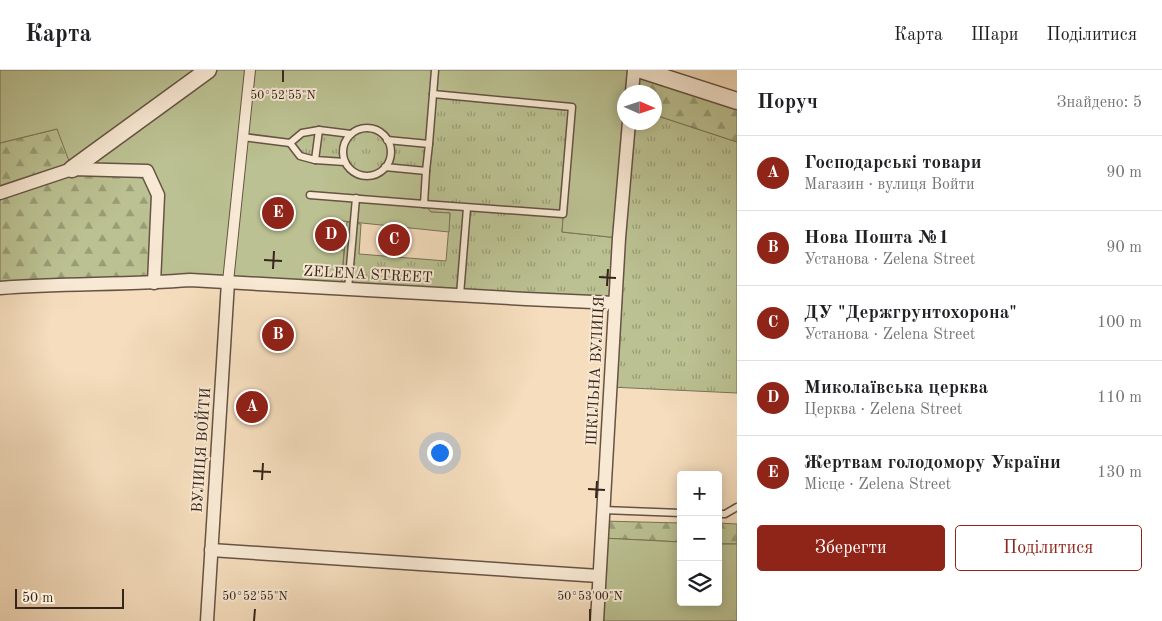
<!DOCTYPE html>
<html lang="uk">
<meta charset="utf-8">
<style>
:root{--surface:#fff;--page:#f6f6f6;--text:#202124;--muted:#757577;--line:#e0e0e0;--accent:#8f2418}
body{margin:0;font-family:"Old Standard TT",serif;background:var(--page);color:var(--text)}
.controls{position:absolute;right:15px;bottom:15px;display:grid;overflow:hidden;border-radius:5px;box-shadow:0 2px 12px #0003}
.controls button{width:45px;height:45px;display:grid;place-items:center;padding:0;border:0;border-bottom:1px solid var(--line);background:var(--surface);color:var(--text);font:25px sans-serif}
.compass{position:absolute;left:617px;top:15px;width:45px;height:45px;border-radius:50%;background:var(--surface);box-shadow:0 2px 12px #0003;rotate:93deg}
.scale{position:absolute;left:15px;bottom:12px;width:109px;box-sizing:border-box;padding-left:5px;border:2px solid #37251c;border-top:0;font-size:14px;line-height:18px;white-space:nowrap;color:#37251c;-webkit-text-stroke:4px #f8e9d4;paint-order:stroke}
.you{position:absolute;left:439px;top:382px;width:18px;height:18px;margin:-12px;border:4px solid #fff;border-radius:50%;background:#1a73e8;box-shadow:0 0 0 8px #1a73e833}
.badge{display:grid;place-items:center;width:32px;height:32px;border-radius:50%;background:var(--accent);color:#fff;font-size:16px;font-weight:700}
.pin{position:absolute;translate:-50% -50%;border:2px solid #fff;box-shadow:0 1px 5px #0006}
.list{margin:0;padding:0;list-style:none}
h2{display:flex;justify-content:space-between;align-items:center;height:65px;margin:0;padding:0 20px;font-size:21px}
h2 small{font-size:16px;font-weight:400;color:var(--muted)}
.list li{display:grid;grid-template-columns:32px 1fr auto;gap:15px;align-items:center;box-sizing:border-box;height:75px;padding:0 20px;border-top:1px solid var(--line)}
.list b{display:block;font-size:19px;white-space:nowrap}
.list p{margin:0;font-size:16px;white-space:nowrap;color:var(--muted)}
.list em{font-size:16px;font-style:normal;color:var(--muted)}
.actions{display:flex;gap:10px;padding:15px 20px}
.actions a{flex:1;padding:11px 0;border:1px solid var(--accent);border-radius:5px;text-align:center;font-size:18px;color:var(--accent)}
.actions .main{background:var(--accent);color:#fff}
.icon{flex:none;width:28px;height:28px;fill:none;stroke:currentColor;stroke-width:2;stroke-linecap:round;stroke-linejoin:round}
.map{position:relative;flex:none;width:737px;height:551px;overflow:hidden}
header{display:flex;align-items:center;gap:30px;box-sizing:border-box;height:70px;padding:0 25px;background:var(--surface);border-bottom:1px solid var(--line)}
header strong{font-size:24px}
nav{display:flex;gap:28px;margin-inline-start:auto;font-size:18px}
main{display:flex}
aside{flex:1;background:var(--surface)}
.map>svg:first-child{display:block}
.grass{fill:url(#grass-tufts);stroke:#797357}
.forest{fill:url(#forest-firs);stroke:#797357}
.park{fill:#bbc192;stroke:#797357}
.lines{fill:none;stroke-linecap:round;stroke-linejoin:round}
.service-casing{stroke:#665344;stroke-width:9}
.pedestrian-casing{stroke:#665344;stroke-width:12}
.minor-casing{stroke:#665344;stroke-width:15}
.tertiary-casing{stroke:#665344;stroke-width:19}
.service{stroke:#f8e9d4;stroke-width:6}
.pedestrian{stroke:#f8e9d4;stroke-width:10}
.minor{stroke:#f8e9d4;stroke-width:12}
.tertiary{stroke:#f8e9d4;stroke-width:16}
.ticks{fill:none;stroke:#37251c;stroke-width:2}
.labels{text-anchor:middle;stroke-width:4;stroke-linejoin:round;paint-order:stroke}
.street-label{font-size:15px;fill:#37251c;stroke:#f8e9d4}
.ticks-label{font-size:12px;text-anchor:middle;fill:#37251c;stroke:#f8e9d4;stroke-width:4;stroke-linejoin:round;paint-order:stroke}
</style>
<header>
<strong>Карта</strong>
<nav><a>Карта</a><a>Шари</a><a>Поділитися</a></nav>
</header>
<main>
<div class="map">
<svg width="737" height="551" viewBox="0 0 737 551">
<defs>
<pattern id="grass-tufts" width="24" height="20" patternUnits="userSpaceOnUse" patternTransform="scale(1.25)"><rect width="24" height="20" fill="#bbc192"/><path d="M3 7l-1-3M5 7V3M7 7l1-3M15 17l-1-3M17 17v-4M19 17l1-3" fill="none" stroke="#999d76"/></pattern>
<pattern id="forest-firs" width="22" height="20" patternUnits="userSpaceOnUse" patternTransform="scale(1.25)"><rect width="22" height="20" fill="#bbc192"/><path d="M5 1l3.5 6h-7zM16 11l3.5 6h-7z" fill="#999d76"/></pattern>
</defs>
<rect width="100%" height="100%" fill="#f5ddbd"/>
<filter id="stains"><feTurbulence type="fractalNoise" baseFrequency=".004" numOctaves="4"/><feColorMatrix values="0 0 0 0 .2 0 0 0 0 .09 0 0 0 0 .02 0 0 0 .5 -.17"/></filter>
<radialGradient id="worn" r=".72"><stop offset=".6" stop-color="#630" stop-opacity="0"/><stop offset="1" stop-color="#630" stop-opacity=".3"/></radialGradient>
<g class="grass">
<polygon points="433,24 572,37 562,162 619,168 615,233 341,218 347,152 361,154 359,184 446,191 450,143 431,142 424,134 379,102 367,106 358,104 300,86 290,73 302,63 351,64 365,58 374,59 385,67"/>
<polygon points="655,45 737,72 737,323 610,317 629,53 654,52"/>
</g>
<g class="forest">
<polygon points="634,0 737,31 737,72 655,45 654,22 632,22"/>
<polygon points="57,59 144,101 158,129 154,213 0,220 0,73"/>
<polygon points="602,451 681,453 681,472 602,468"/>
<polygon points="718,453 737,454 737,474 718,474"/>
</g>
<g class="park">
<path d="M 0,0 L 634,0 L 632,22 L 624,22 L 619,168 L 562,162 L 571,37 L 434,24 L 429,74 L 387,70 L 379,62 L 372,59 L 362,59 L 351,64 L 302,63 L 290,73 L 300,86 L 345,92 C 354,107 372,109 385,97 L 426,101 L 424,134 L 431,142 L 450,143 L 449,162 L 323,149 L 322,159 L 318,159 L 317,167 L 321,168 L 320,178 L 344,180 L 341,218 L 154,213 L 158,125 L 147,102 L 72,99 L 57,59 L 0,73 Z"/>
<polygon points="602,468 681,472 681,532 718,532 718,474 737,474 737,551 597,551"/>
</g>
<g class="lines">
<g class="service-casing">
<g id="service">
<circle cx="367" cy="82" r="24"/>
<polyline points="243,67 290,73"/>
<polyline points="429,74 435,0"/>
<polyline points="315,90 300,86 290,73 302,63 319,60"/>
<polyline points="345,92 315,90 319,60 351,64"/>
<polyline points="385,97 426,101 429,74 387,70"/>
<polyline points="310,125 424,134 426,101"/>
<polyline points="424,134 563,144 572,37 433,24"/>
<polyline points="348,219 356,128"/>
<polyline points="460,225 467,138"/>
<polyline points="603,440 681,443"/>
<polyline points="718,444 725,444 737,437"/>
</g>
</g>
<g class="pedestrian-casing">
<polyline id="pedestrian" points="228,212 250,0"/>
</g>
<g class="minor-casing">
<g id="minor">
<polyline points="632,22 634,0"/>
<polyline points="0,123 72,99 147,101 158,125 154,213"/>
<path d="M 0,218 C 63,213 127,215 190,210 L 526,229 L 615,233"/>
<polyline points="211,480 599,506"/>
<polyline points="207,551 228,212"/>
<polyline points="597,551 619,168 629,52"/>
</g>
</g>
<g class="tertiary-casing">
<g id="tertiary">
<polyline points="641,0 737,31"/>
<polyline points="72,99 208,0"/>
</g>
</g>
<use href="#service" class="service"/>
<use href="#pedestrian" class="pedestrian"/>
<use href="#minor" class="minor"/>
<use href="#tertiary" class="tertiary"/>
</g>
<path class="ticks" d="M 283,12 L 283,0M 264,190 L 282,191M 273,199 L 274,181M 599,207 L 616,208M 607,216 L 608,199M 253,401 L 271,402M 262,410 L 263,393M 588,419 L 605,420M 596,428 L 597,411M 254,551 L 255,539M 590,551 L 590,539"/>
<g class="labels">
<g class="street-label">
<text transform="translate(368 204) rotate(3)" y="5">ZELENA STREET</text>
<text transform="translate(595 301) rotate(-87)" y="5">ШКІЛЬНА ВУЛИЦЯ</text>
<text transform="translate(201 380) rotate(-86)" y="5">ВУЛИЦЯ ВОЙТИ</text>
</g>
</g>
<g class="ticks-label">
<text x="283" y="29">50°52'55"N</text>
<text x="255" y="530">50°52'55"N</text>
<text x="590" y="530">50°53'00"N</text>
</g>
<rect width="100%" height="100%" filter="url(#stains)"/>
<rect width="100%" height="100%" fill="url(#worn)"/>
</svg>
<div class="controls">
<button>+</button>
<button>−</button>
<button><svg class="icon" aria-label="layers" viewBox="0 0 24 24"><path d="M12 4l9 5-9 5-9-5zM3 14l9 5 9-5"/></svg></button>
</div>
<svg class="compass" viewBox="-18 -18 36 36"><path d="M0-13l5 13h-10z" fill="#e53935"/><path d="M0 13l5-13h-10z" fill="#757577"/></svg>
<div class="scale">50 m</div>
<div class="you"></div>
<div class="pin badge" style="left:252px;top:337px">A</div>
<div class="pin badge" style="left:278px;top:265px">B</div>
<div class="pin badge" style="left:394px;top:170px">C</div>
<div class="pin badge" style="left:331px;top:165px">D</div>
<div class="pin badge" style="left:278px;top:143px">E</div>
</div>
<aside>
<h2>Поруч<small>Знайдено: 5</small></h2>
<ul class="list">
<li><span class="badge">A</span><div><b>Господарські товари</b><p>Магазин · вулиця Войти</p></div><em>90 m</em></li>
<li><span class="badge">B</span><div><b>Нова Пошта №1</b><p>Установа · Zelena Street</p></div><em>90 m</em></li>
<li><span class="badge">C</span><div><b>ДУ &quot;Держгрунтохорона&quot;</b><p>Установа · Zelena Street</p></div><em>100 m</em></li>
<li><span class="badge">D</span><div><b>Миколаївська церква</b><p>Церква · Zelena Street</p></div><em>110 m</em></li>
<li><span class="badge">E</span><div><b>Жертвам голодомору України</b><p>Місце · Zelena Street</p></div><em>130 m</em></li>
</ul>
<div class="actions"><a class="main">Зберегти</a><a>Поділитися</a></div>
</aside>
</main>
